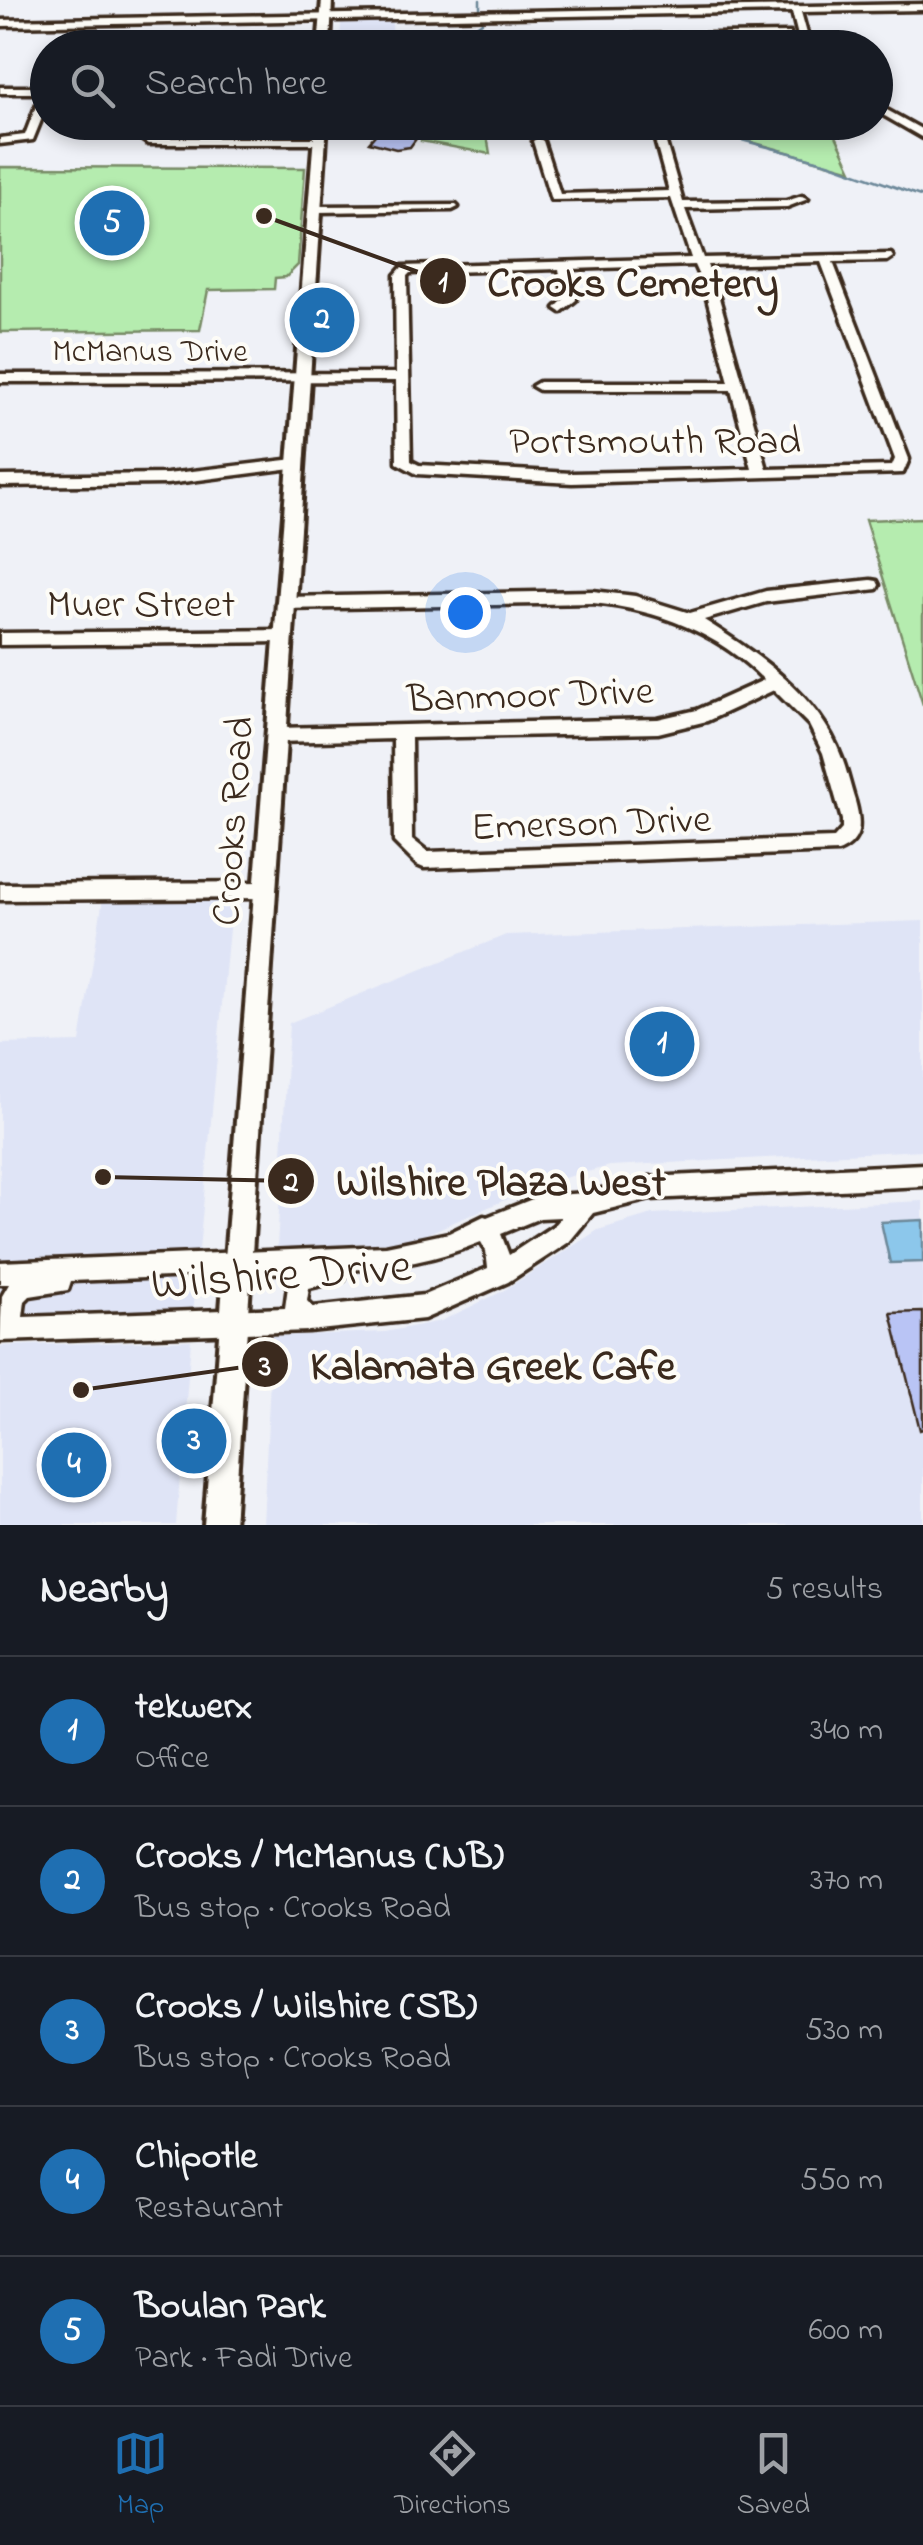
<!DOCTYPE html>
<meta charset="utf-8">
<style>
:root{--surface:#171b24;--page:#20242c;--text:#f1f3f6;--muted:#9ea1a6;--line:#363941;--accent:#1f6fb2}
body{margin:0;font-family:"Indie Flower",sans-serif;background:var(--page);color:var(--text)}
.you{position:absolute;left:465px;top:612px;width:35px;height:35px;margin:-25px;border:8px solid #fff;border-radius:50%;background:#1a73e8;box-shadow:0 0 0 15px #1a73e833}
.badge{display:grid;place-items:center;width:65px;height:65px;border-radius:50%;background:var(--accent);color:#fff;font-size:32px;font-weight:700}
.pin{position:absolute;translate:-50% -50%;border:5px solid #fff;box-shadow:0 2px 10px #0006}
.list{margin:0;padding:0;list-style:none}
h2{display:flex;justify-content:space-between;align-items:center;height:130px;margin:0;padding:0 40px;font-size:42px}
h2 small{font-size:32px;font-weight:400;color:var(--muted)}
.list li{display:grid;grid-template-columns:65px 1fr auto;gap:30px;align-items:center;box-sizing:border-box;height:150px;padding:0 40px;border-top:2px solid var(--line)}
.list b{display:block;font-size:38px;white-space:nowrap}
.list p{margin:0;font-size:32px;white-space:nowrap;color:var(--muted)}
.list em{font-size:32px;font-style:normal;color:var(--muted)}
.icon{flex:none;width:55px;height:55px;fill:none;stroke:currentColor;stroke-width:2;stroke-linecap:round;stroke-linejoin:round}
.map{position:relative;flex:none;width:923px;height:1525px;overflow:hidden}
.search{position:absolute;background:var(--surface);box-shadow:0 5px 15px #0003;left:30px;right:30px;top:30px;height:110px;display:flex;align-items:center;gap:25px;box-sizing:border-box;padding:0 35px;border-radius:55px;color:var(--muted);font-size:38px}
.sheet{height:880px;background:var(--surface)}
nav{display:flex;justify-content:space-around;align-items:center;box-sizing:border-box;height:140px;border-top:2px solid var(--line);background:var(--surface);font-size:28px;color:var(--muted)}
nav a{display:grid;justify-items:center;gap:5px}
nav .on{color:var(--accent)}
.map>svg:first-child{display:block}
.built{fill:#dfe4f6}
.green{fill:#b5ecaf;stroke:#788b66;stroke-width:2.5}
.water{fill:#8cc7eb;stroke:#6c8899;stroke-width:2.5}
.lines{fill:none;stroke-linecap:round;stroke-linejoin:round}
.stream{stroke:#6c8899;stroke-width:2.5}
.building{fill:#b9c4f5;stroke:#3b2a1e;stroke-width:2.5}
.minor-casing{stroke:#3b2a1e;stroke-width:7}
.major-casing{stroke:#3b2a1e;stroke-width:8}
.minor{fill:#fdfcf7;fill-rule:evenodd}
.major{fill:#fdfcf7;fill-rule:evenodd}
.labels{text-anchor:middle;stroke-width:8;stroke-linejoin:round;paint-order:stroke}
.far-street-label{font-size:32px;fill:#3b2a1e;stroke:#fdfcf7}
.street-label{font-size:40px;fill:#3b2a1e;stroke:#fdfcf7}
.near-street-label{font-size:48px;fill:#3b2a1e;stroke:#fdfcf7}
.leader{fill:none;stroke:#3b2a1e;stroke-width:4}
.callout-dot{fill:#3b2a1e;stroke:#fdfcf7;stroke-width:4}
.mark-label{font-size:30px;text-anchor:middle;font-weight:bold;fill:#fff}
.callout-label{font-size:42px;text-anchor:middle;font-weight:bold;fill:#3b2a1e;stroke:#fdfcf7;stroke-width:8;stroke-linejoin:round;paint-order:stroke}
</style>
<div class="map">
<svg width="923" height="1525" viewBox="0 0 923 1525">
<rect width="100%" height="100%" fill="#eff1f7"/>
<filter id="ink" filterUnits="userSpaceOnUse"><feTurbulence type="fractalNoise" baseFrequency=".01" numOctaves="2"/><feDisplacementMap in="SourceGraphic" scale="20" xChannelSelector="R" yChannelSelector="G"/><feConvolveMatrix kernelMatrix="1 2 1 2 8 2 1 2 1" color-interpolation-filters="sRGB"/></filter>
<g filter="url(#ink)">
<g class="built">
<polygon points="392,22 393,47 340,47 341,23"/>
<polygon points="232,897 193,1314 0,1319 0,1044 80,1042 103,899"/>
<polygon points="923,921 923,1150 610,1166 544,1183 422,1236 390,1242 277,1248 289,1023 506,935"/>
<polygon points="923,1201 923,1525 263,1525 272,1336 385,1332 441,1321 501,1292 598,1230 652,1214"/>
<polygon points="191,1340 176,1525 0,1525 0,1346"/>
</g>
<g class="green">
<polygon points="354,123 485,123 490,154 421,141 422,126"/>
<polygon points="718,123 830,123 852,170 705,129"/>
<polygon points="0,167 305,168 298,265 286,277 275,278 274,289 208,290 200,330 0,332"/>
<polygon points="923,518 923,705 865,520"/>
</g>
<polygon class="water" points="923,1220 923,1262 890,1263 881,1222"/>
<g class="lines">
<g class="stream">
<polyline points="480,0 480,9"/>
<polyline points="477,48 479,38 472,29 482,22"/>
<polyline points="674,122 828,163 923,197"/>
</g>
</g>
<g class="building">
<polygon points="382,127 411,131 418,136 410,147 396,149 369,142"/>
<polygon points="923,1312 923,1429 920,1430 891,1313"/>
</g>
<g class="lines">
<g class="minor-casing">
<g id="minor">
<polygon points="923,4 923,10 801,12 811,48 801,48 792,12 0,26 0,20"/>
<polygon points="790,33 790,37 787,38 633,41 628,38 633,35"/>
<polygon points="0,87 48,87 48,103 33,140 0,144 0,138 25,135 41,93 0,93"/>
<polygon points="876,104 923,130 923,138 876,111"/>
<polygon points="141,122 151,122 151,138 320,138 325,141 320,144 148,144 138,137"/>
<path d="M 650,122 L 660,122 L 683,202 L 786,201 L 802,196 L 808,199 L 787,207 L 685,209 L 703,258 L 891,254 L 893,257 L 887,261 L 833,262 L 909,459 L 903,473 L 572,483 L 417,474 L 397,463 L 396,381 L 0,382 L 0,374 L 396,373 L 395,275 L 403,266 L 691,258 L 671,198 L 551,200 L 533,141 L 538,138 L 543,141 L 560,194 L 669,191 ZM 821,262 L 895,459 L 892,466 L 767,469 L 716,287 L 707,265 ZM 694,265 L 704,287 L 729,382 L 539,382 L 532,386 L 539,390 L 731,390 L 752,469 L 572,473 L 419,465 L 411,461 L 407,276 L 410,273 L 559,269 L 564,299 L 555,308 L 561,312 L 576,300 L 571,269 Z"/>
<polygon points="456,205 458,207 452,210 318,212 312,209 318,206"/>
<polygon points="295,459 302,464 300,467 167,484 0,486 0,476 167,474"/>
<path d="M 871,580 L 877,581 L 879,585 L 877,589 L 766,602 L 704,620 C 756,653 819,695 841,756 C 847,770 850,786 855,801 C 861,823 863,842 838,852 L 424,868 L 417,865 L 394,842 L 393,739 L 277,742 L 268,735 L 277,728 L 658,719 L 697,710 L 764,680 C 718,632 658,610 593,603 L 284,609 L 276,603 L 284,597 L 593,591 L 635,596 L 690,613 L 766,591 ZM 774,690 L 809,725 L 823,753 L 842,820 L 842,829 L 834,838 L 428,852 L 412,839 L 411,738 L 658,733 L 707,721 Z"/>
<polygon points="283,630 291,636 283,642 0,645 0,633"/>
<polygon points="266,882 273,884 275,890 273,896 266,898 0,900 0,884"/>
<path d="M 923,1164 L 923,1186 L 650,1199 L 593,1213 L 569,1242 L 508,1282 L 424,1319 L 309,1331 L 0,1341 L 2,1296 L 9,1284 L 0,1284 L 0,1262 L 386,1246 L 449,1233 L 484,1216 L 487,1217 L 540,1196 L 586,1193 L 650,1177 ZM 561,1217 L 553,1226 L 509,1255 L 501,1234 L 540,1218 ZM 481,1242 L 486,1251 L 488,1268 L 424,1295 L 313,1307 L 307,1301 L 309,1288 L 344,1280 L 347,1270 C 394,1268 437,1260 481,1242 ZM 290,1272 L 285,1308 L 23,1317 L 25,1301 L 30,1296 L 68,1290 L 71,1281 Z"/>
</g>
</g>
<g class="major-casing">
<g id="major">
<polygon points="322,0 332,0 330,48 318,48"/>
<polygon points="315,122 327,122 234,1525 204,1525"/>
</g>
</g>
<use href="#minor" class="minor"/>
<use href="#major" class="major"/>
</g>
</g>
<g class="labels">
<g class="far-street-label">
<text x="150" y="361">McManus Drive</text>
</g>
<g class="street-label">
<text x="655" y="453">Portsmouth Road</text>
<text x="141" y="616">Muer Street</text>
<text transform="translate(530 693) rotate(-2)" y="14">Banmoor Drive</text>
<text transform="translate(231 821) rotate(-86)" y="14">Crooks Road</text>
<text transform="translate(591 821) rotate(-2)" y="14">Emerson Drive</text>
</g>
<g class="near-street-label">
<text transform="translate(281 1272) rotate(-4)" y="17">Wilshire Drive</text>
</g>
</g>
<path class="leader" d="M264 216L443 281M103 1177L291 1181M81 1390L265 1364"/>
<g class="callout-dot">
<circle cx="264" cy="216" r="10"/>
<circle cx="103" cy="1177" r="10"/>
<circle cx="81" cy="1390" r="10"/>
<circle cx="443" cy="281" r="25"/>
<circle cx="291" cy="1181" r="25"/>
<circle cx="265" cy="1364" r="25"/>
</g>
<g class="mark-label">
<text x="443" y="291">1</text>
<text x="291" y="1191">2</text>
<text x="265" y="1375">3</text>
</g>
<g class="callout-label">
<text x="633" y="296">Crooks Cemetery</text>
<text x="501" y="1195">Wilshire Plaza West</text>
<text x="493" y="1379">Kalamata Greek Cafe</text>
</g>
</svg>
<div class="you"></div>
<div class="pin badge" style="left:662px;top:1044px">1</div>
<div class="pin badge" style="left:322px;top:320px">2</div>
<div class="pin badge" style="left:194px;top:1441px">3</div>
<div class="pin badge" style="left:74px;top:1465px">4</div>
<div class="pin badge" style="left:112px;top:223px">5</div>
<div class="search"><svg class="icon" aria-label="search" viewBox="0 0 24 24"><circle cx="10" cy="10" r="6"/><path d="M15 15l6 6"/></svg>Search here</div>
</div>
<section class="sheet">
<h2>Nearby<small>5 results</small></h2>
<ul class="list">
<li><span class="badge">1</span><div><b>tekwerx</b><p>Office</p></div><em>340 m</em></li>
<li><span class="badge">2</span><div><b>Crooks / McManus (NB)</b><p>Bus stop · Crooks Road</p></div><em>370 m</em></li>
<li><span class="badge">3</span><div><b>Crooks / Wilshire (SB)</b><p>Bus stop · Crooks Road</p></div><em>530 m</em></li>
<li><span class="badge">4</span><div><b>Chipotle</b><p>Restaurant</p></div><em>550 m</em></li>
<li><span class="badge">5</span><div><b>Boulan Park</b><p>Park · Fadi Drive</p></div><em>600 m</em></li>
</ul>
</section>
<nav>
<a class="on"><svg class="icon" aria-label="map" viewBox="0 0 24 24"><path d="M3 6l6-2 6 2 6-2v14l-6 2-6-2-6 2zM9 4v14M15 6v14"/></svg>Map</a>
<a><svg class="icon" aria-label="directions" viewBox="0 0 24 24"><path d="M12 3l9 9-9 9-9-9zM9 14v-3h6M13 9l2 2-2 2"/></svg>Directions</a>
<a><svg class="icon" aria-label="saved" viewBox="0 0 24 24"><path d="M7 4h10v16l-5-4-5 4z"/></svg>Saved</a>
</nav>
